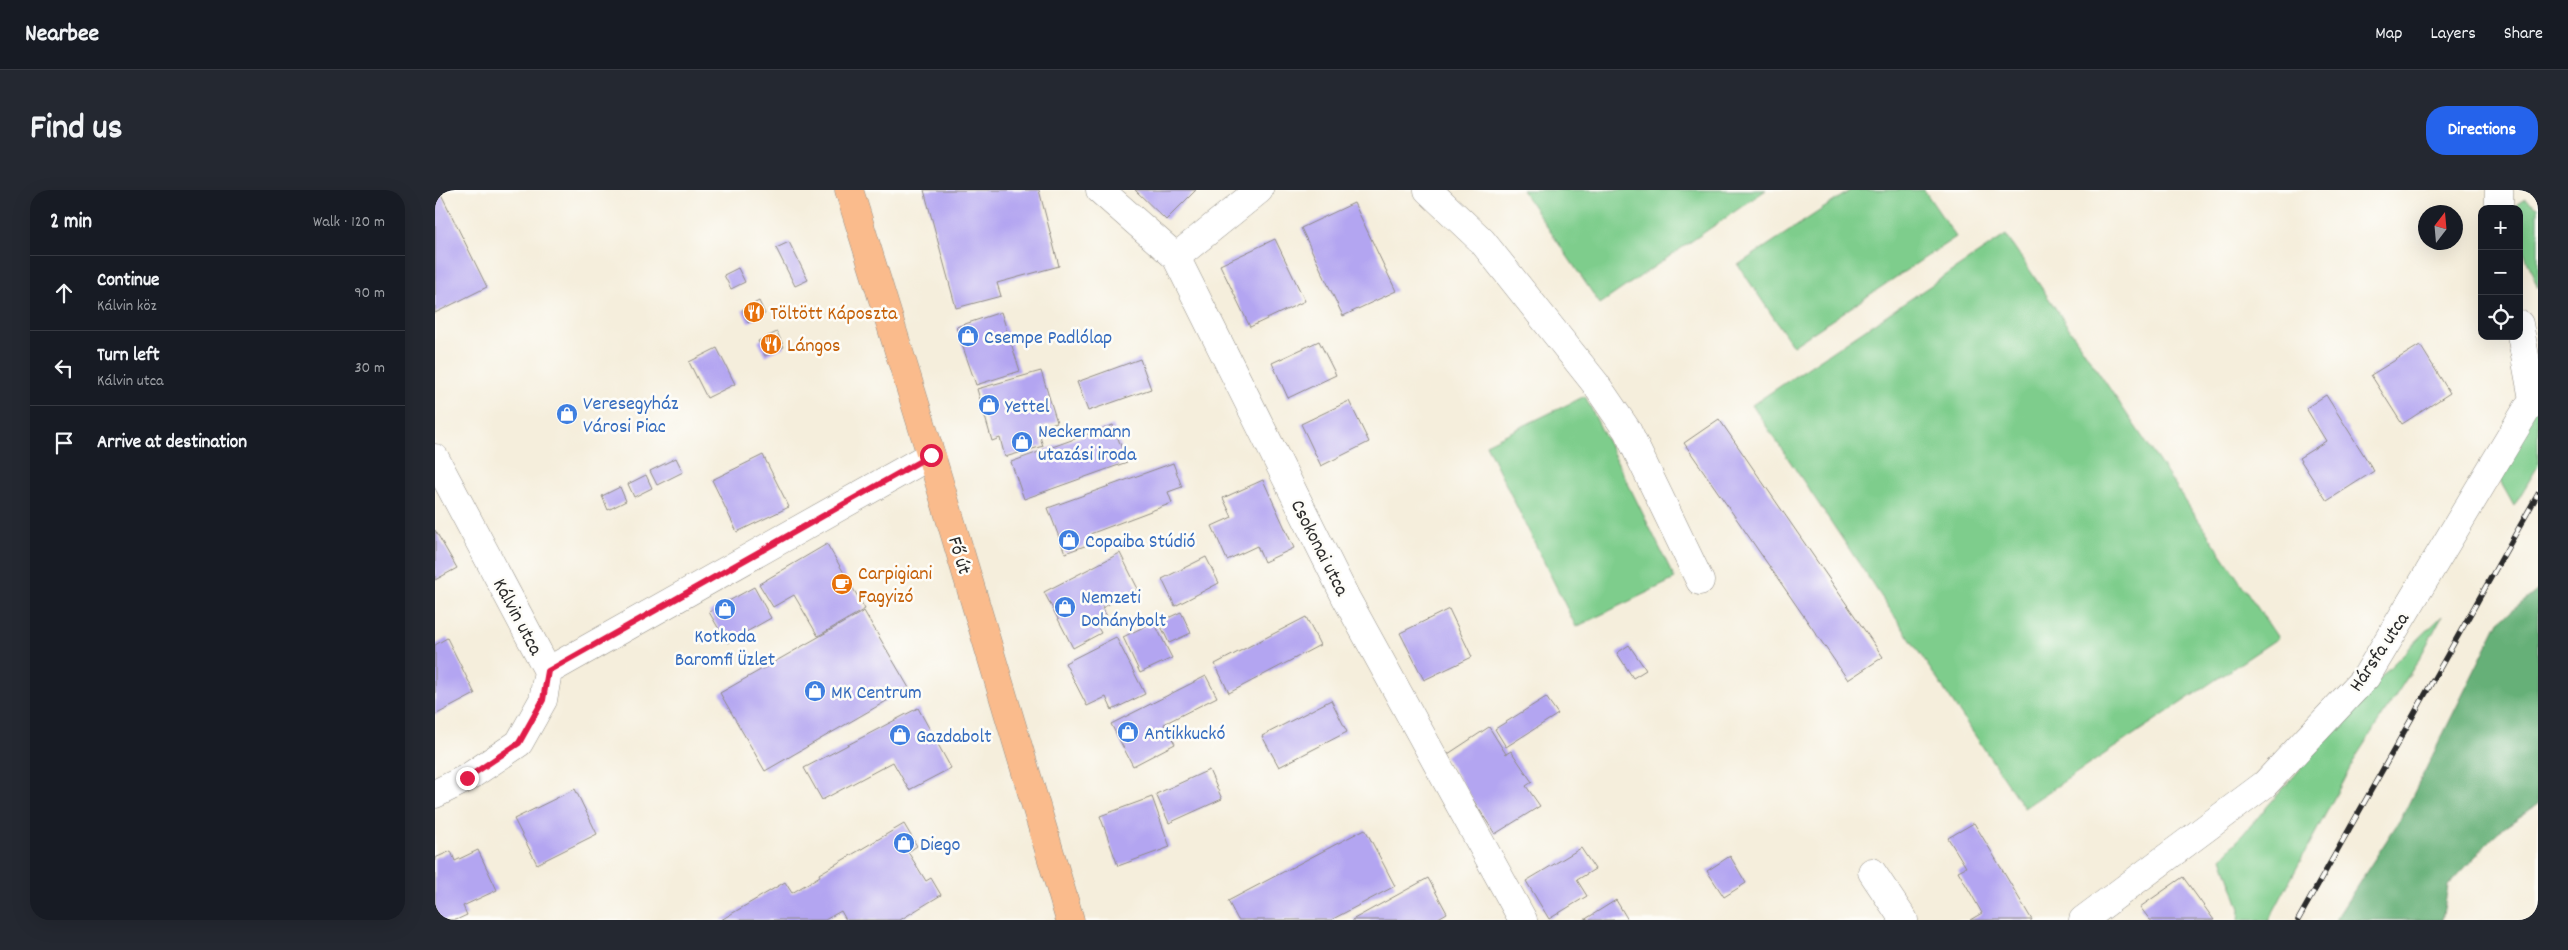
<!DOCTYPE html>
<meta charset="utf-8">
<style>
:root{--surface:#171b24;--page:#242831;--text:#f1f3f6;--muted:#9ea1a6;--line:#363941;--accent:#2563eb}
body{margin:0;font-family:Dekko,sans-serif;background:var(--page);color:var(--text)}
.controls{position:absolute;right:15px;top:15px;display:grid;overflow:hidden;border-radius:10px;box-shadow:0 5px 20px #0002}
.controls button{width:45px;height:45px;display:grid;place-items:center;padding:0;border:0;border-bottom:1px solid var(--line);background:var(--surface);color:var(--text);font:25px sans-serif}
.compass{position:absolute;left:1983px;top:15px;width:45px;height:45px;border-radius:50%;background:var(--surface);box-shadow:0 5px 20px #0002;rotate:16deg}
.stop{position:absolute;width:15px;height:15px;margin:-11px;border:4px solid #e11d48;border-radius:50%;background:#fff}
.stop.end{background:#e11d48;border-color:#fff;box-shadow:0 1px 5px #0008}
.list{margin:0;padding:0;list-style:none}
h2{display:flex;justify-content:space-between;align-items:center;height:65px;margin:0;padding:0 20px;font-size:21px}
h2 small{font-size:16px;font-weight:400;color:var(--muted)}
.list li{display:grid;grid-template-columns:32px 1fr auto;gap:15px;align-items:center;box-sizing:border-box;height:75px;padding:0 20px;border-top:1px solid var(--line)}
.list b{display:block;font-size:19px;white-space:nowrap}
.list p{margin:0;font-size:16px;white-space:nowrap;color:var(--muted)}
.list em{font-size:16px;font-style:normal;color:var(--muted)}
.icon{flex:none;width:28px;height:28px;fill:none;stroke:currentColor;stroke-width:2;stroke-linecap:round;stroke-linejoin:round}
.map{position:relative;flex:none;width:2103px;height:730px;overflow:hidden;border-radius:20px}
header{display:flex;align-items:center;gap:30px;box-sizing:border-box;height:70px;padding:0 25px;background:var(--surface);border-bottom:1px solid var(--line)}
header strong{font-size:24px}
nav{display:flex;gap:28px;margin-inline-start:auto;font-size:18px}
.intro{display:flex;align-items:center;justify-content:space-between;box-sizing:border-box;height:120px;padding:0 30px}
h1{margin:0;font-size:35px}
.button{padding:12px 22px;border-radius:20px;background:var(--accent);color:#fff;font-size:18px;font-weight:700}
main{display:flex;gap:30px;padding:0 30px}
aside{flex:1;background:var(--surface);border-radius:20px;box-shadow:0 5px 20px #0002}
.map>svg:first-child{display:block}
.green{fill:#7ecd8c;stroke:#547c5c}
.forest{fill:#66b078;stroke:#486e52}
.building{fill:#b3a5f1}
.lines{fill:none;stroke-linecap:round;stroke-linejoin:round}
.minor-casing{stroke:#908c84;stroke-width:29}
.major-casing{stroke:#908c84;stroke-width:29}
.minor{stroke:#fff;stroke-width:28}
.major{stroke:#fabb8c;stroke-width:28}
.rail-casing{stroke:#2b2b2b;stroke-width:5.5}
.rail{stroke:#fdfcf7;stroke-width:4;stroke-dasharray:11;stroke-linecap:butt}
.route{stroke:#e11d48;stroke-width:6}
.labels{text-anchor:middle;stroke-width:5;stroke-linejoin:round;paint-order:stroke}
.food-label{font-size:20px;fill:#c56008;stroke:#fdfcf7;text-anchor:start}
.shop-label{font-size:20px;fill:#366cbe;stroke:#fdfcf7;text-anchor:start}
.street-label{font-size:20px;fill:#2b2b2b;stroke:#fdfcf7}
</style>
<header>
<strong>Nearbee</strong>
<nav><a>Map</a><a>Layers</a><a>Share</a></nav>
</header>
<div class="intro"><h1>Find us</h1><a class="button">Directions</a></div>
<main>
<aside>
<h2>2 min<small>Walk · 120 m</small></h2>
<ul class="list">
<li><svg class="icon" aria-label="ahead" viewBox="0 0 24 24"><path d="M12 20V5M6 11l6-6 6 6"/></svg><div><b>Continue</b><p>Kálvin köz</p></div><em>90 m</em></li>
<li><svg class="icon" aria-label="left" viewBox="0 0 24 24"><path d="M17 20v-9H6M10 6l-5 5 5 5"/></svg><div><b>Turn left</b><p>Kálvin utca</p></div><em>30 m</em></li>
<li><svg class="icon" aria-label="arrive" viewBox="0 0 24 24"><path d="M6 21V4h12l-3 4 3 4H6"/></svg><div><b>Arrive at destination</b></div></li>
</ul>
</aside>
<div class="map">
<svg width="2103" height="730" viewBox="0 0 2103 730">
<rect width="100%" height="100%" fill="#fdfcf7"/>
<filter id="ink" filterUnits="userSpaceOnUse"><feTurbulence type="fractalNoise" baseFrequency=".02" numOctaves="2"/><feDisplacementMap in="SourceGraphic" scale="10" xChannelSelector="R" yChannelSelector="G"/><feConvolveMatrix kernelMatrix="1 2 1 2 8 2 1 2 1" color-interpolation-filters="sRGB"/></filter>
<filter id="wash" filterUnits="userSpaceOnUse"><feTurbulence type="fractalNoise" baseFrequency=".0096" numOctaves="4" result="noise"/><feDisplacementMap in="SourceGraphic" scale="20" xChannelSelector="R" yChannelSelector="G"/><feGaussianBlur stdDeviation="1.12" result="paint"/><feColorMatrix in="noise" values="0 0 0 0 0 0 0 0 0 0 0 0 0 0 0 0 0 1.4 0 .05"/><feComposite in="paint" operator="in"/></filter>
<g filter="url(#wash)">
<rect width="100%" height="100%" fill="#f5eedc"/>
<g class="green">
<polygon points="1087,0 1331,0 1165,114"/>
<polygon points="1416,0 1489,0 1521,47 1358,156 1303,75"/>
<polygon points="2090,9 2103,17 2103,99 2084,48 2084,19 2081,19 2082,14"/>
<polygon points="1571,45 1843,448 1589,618 1317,215"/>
<polygon points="1150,206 1240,389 1141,437 1051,254"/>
<polygon points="2103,206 2103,276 2079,316 2065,291"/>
<polygon points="2007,426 1983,471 1922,565 1834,730 1804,730 1805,719 1787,668 1954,478"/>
</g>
<polygon class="forest" points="2103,400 2103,614 2063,642 2013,696 2007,730 1900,730 1968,625 2064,431"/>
<g id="blocks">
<g class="building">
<polygon points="0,0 4,0 52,97 0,123"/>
<polygon points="489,0 604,0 624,76 562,93 566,106 521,118"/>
<polygon points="700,0 761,0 731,30"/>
<polygon points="919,13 961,101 908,126 866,38"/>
<polygon points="840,49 870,111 815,137 785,75"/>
<polygon points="354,52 373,90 360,96 341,58"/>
<polygon points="303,78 310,92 296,99 289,85"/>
<polygon points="324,111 330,124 313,133 307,120"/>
<polygon points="566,122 585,181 541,195 521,137"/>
<polygon points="342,142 349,157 330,166 323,151"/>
<polygon points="884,151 901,185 853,208 837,173"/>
<polygon points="1985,155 2015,203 1967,234 1936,185"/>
<polygon points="282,158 300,194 272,208 254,172"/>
<polygon points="705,169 716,199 653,221 642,192"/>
<polygon points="606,181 622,232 602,238 608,256 570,267 565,248 557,251 542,199"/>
<polygon points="1891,205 1939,281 1892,311 1864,268 1891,251 1871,218"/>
<polygon points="914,211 934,252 886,276 866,234"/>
<polygon points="1284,229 1448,467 1413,490 1249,253"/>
<polygon points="678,235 692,272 589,309 576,272"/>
<polygon points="328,265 354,317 302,342 277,290"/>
<polygon points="241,268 248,282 222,295 215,281"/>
<polygon points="738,273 747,297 733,302 737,313 655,344 658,353 630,363 613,318"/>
<polygon points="211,285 217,298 199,307 193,294"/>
<polygon points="828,290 859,358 829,372 822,356 792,370 777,336 797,327 788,308"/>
<polygon points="185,297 191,311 173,320 167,306"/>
<polygon points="0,340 22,378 0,390"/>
<polygon points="392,354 430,419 383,446 359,405 338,417 324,394"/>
<polygon points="685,363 703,399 667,418 672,426 660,432 666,443 638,458 609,402"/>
<polygon points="771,367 784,393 740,416 727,389"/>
<polygon points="319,397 336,428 292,453 274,422"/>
<polygon points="1014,419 1037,467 989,490 965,443"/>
<polygon points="429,421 474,498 330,581 285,503"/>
<polygon points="746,422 756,443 734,453 724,432"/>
<polygon points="871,427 885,455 794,503 780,474"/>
<polygon points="719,432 737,468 705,483 688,447"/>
<polygon points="681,447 710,504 677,520 671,507 652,516 630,473"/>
<polygon points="12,448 40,504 0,525 0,455"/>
<polygon points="1194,455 1211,480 1198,488 1182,463"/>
<polygon points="771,486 782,507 729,534 740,554 698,576 676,534"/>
<polygon points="1111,507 1123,524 1071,557 1060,539"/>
<polygon points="896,510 912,542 844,577 827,546"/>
<polygon points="483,518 516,578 474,600 458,572 387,610 369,578"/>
<polygon points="1054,537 1071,564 1076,561 1097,592 1091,596 1105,616 1060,644 1010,566"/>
<polygon points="774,580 787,609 734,633 721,604"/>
<polygon points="140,599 162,644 102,674 79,629"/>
<polygon points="717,607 735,657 683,676 665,626"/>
<polygon points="1539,633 1556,661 1597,730 1535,730 1547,723 1523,681 1531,677 1513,648"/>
<polygon points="469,634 482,656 473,662 491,691 496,688 506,705 465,730 411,730 406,721 390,730 286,730 350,692 357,703 385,686 384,684"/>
<polygon points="930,639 960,696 896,730 803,730 793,711"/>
<polygon points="1146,658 1160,679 1142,690 1152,706 1114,729 1091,691"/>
<polygon points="43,660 62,700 28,716 32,725 21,730 0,730 0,668 16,661 20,671"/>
<polygon points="1295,666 1311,693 1289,707 1272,681"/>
<polygon points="1748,687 1779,730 1715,730 1705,717"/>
<polygon points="993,688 1012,723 1000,730 917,730"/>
<polygon points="1181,710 1193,730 1149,730"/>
</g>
</g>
</g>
<g filter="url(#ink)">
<use href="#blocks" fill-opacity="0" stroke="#908c84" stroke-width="1"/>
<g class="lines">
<g class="minor-casing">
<g id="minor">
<polyline points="665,0 741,67 911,408 1088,730"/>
<polyline points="993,0 1047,51 1160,193 1192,240 1265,391"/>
<polyline points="2064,0 2064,19"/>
<polyline points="741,67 824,0"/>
<polyline points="0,268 113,481 108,510 84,553 32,588 0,604"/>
<polyline points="113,481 496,265"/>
<polyline points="1437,682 1469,730"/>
<polyline points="1648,730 1830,594 1931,487 2098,209 2084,134"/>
</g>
</g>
<g class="major-casing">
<polyline id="major" points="414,0 496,265 635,730"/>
</g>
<use href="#minor" class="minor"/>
<use href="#major" class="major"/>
<g class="rail-casing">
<polyline id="rail" points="1863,730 2103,304"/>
</g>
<use href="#rail" class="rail"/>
</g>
</g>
<g class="lines" filter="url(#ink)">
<polyline class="route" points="32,588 84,553 108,510 113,481 496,265"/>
</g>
<defs>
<g id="restaurant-disc" transform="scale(1.125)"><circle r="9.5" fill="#e8710a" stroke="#fdfcf7"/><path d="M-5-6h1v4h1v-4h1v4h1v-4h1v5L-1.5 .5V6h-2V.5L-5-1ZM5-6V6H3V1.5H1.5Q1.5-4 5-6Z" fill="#fff"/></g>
<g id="shop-disc" transform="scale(1.125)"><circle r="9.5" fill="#3f7fe0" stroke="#fdfcf7"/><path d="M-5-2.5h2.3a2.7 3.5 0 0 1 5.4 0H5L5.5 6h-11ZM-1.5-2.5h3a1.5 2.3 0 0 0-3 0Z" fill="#fff"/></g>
<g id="cafe-disc" transform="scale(1.125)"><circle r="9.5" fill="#e8710a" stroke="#fdfcf7"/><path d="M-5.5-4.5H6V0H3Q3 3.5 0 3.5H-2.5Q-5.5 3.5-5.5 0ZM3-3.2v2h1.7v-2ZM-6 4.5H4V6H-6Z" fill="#fff"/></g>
</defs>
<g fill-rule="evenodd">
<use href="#restaurant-disc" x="319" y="122"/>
<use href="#shop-disc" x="533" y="146"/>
<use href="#restaurant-disc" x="336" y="154"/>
<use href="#shop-disc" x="554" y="215"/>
<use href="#shop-disc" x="132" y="224"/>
<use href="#shop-disc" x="587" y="252"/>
<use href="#shop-disc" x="634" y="350"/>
<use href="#cafe-disc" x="407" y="394"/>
<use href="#shop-disc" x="630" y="417"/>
<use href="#shop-disc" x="290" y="419"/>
<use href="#shop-disc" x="380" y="501"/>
<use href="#shop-disc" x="693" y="542"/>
<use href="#shop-disc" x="465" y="545"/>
<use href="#shop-disc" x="469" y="653"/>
</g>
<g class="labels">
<g class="food-label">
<text x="335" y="129">Töltött Káposzta</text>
<text x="352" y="161">Lángos</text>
<text x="423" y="389">Carpigiani<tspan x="423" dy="23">Fagyizó</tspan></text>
</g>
<g class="shop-label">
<text x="549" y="153">Csempe Padlólap</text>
<text x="148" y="219">Veresegyház<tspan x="148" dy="23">Városi Piac</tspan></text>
<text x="570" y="222">Yettel</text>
<text x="603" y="247">Neckermann<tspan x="603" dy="23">utazási iroda</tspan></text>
<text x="650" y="357">Copaiba Stúdió</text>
<text x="646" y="413">Nemzeti<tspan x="646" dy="23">Dohánybolt</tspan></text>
<text x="290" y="452" text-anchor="middle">Kotkoda<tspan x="290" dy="23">Baromfi Üzlet</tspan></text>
<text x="396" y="508">MK Centrum</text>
<text x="709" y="549">Antikkuckó</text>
<text x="481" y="552">Gazdabolt</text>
<text x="485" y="660">Diego</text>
</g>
<g class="street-label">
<text transform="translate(886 357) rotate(63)" y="7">Csokonai utca</text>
<text transform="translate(526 365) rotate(73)" y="7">Fő út</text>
<text transform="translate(84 426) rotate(62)" y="7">Kálvin utca</text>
<text transform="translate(1943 461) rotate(-56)" y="7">Hársfa utca</text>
</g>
</g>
</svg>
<div class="controls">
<button>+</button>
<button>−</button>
<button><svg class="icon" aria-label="locate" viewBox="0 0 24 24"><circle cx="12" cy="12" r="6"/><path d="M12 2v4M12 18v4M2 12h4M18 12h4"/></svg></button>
</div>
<svg class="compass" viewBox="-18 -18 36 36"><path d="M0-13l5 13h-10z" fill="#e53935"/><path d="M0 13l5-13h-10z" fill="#9ea1a6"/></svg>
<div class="stop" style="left:496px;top:265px"></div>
<div class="stop end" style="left:32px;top:588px"></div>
</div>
</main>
